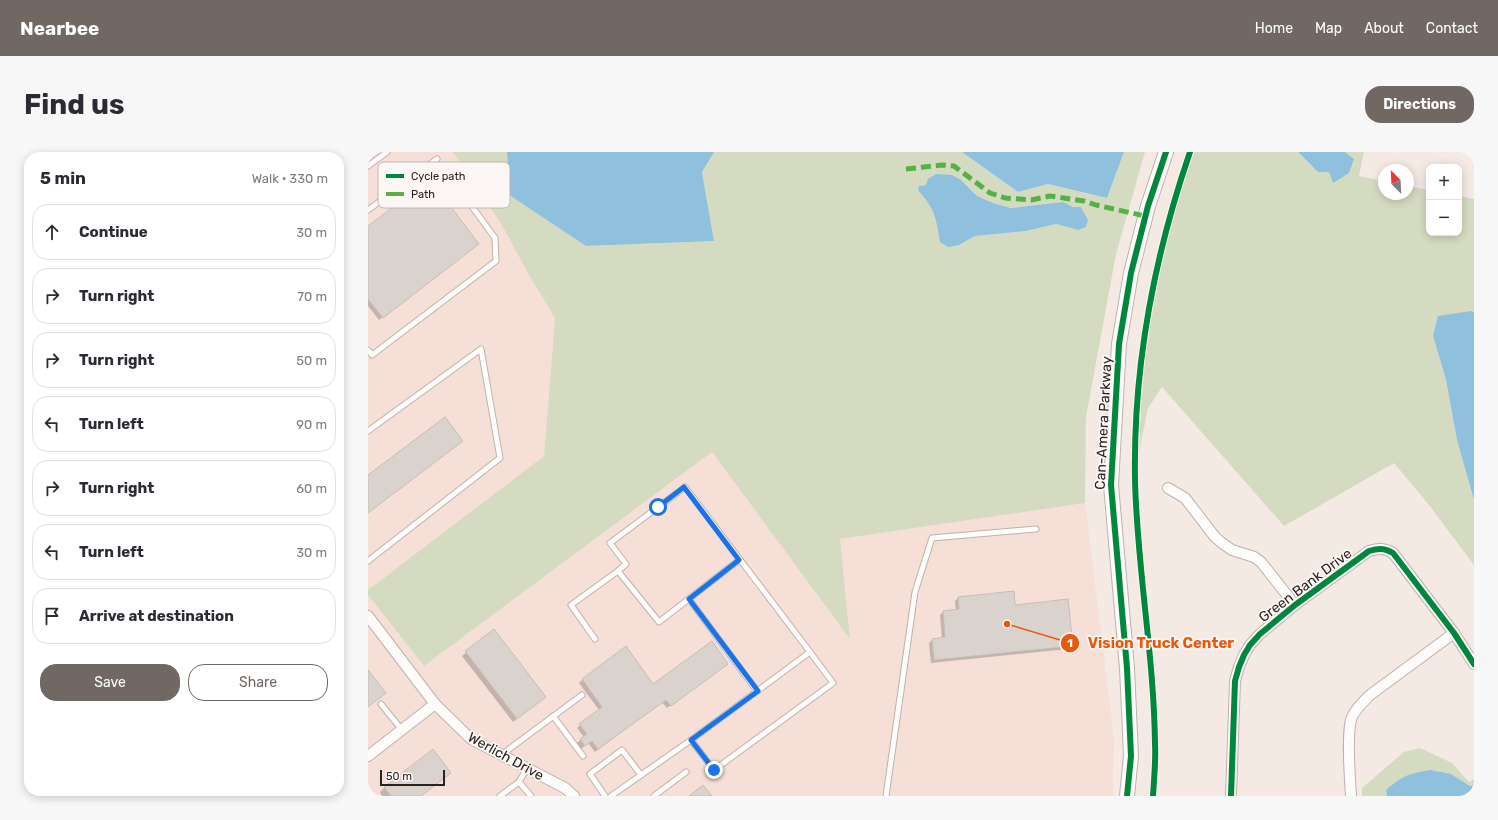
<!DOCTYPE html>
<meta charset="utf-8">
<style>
:root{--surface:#fff;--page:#f7f7f7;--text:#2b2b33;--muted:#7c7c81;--line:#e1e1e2;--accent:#716864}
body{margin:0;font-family:Rubik,sans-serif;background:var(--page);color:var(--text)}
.controls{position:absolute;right:12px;top:12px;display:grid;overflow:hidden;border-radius:8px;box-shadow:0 2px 10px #0003}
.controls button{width:36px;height:36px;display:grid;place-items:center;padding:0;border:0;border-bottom:1px solid var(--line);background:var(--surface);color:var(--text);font:20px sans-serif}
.compass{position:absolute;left:1010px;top:12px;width:36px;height:36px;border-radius:50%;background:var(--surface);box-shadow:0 2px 10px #0003;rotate:336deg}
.scale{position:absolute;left:12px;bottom:10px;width:65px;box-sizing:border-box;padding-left:4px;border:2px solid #2a221f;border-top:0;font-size:11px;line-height:14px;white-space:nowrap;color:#2a221f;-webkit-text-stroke:3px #fcf7f5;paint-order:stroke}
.stop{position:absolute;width:12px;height:12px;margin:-9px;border:3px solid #1a73e8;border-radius:50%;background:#fff}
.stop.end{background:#1a73e8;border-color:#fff;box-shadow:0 1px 4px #0008}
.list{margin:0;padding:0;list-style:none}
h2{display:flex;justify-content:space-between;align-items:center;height:52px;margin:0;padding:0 16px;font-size:17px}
h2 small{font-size:13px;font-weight:400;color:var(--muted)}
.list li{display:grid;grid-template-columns:26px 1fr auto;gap:12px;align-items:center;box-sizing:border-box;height:56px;margin:0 8px 8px;padding:0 8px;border:1px solid var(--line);border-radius:16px}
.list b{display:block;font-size:15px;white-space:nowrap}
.list em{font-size:13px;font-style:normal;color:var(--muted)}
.actions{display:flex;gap:8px;padding:12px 16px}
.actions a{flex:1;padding:9px 0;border:1px solid var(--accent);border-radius:16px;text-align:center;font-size:14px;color:var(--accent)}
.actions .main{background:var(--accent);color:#fff}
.icon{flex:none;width:22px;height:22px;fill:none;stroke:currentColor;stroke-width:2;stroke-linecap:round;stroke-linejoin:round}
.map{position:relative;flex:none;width:1106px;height:644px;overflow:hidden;border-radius:16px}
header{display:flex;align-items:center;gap:24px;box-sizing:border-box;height:56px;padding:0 20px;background:var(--accent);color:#fff}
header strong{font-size:19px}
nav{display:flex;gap:22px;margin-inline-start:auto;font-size:14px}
.intro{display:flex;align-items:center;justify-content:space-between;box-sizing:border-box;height:96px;padding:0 24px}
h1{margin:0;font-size:28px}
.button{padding:10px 18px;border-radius:16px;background:var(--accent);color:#fff;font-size:14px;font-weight:700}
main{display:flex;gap:24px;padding:0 24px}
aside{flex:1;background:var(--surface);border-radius:16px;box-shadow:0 2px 10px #0003}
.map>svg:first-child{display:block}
.built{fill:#f6dfd7}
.green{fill:#d5dbc0;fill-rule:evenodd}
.water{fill:#8fc0de}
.shadow{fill:#0003}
.building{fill:#dad2cc;stroke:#c6beb8}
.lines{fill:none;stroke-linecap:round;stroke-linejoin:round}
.lane-casing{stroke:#bcb3af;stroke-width:7}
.street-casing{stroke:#bcb3af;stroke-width:12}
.secondary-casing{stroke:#bcb3af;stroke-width:16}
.lane{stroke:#fefcfb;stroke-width:5}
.street{stroke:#fefcfb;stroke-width:10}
.secondary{stroke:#fefcfb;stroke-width:14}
.quiet{stroke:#56b145;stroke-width:5;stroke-dasharray:10 5;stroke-linecap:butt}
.cycleway-casing{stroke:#fcf7f5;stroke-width:8}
.cycleway{stroke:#00873e;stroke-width:6}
.route{stroke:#1a73e8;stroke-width:5}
.labels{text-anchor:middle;stroke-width:3.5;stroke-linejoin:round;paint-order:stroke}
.street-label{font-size:14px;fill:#2a221f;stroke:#fcf7f5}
.key{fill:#fcf7f5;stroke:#bdb7b5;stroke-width:1}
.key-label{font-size:11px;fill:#2a221f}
.leader{fill:none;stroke:#e8590c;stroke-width:1.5}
.callout-dot{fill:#e8590c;stroke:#fcf7f5;stroke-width:1.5}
.mark-label{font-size:12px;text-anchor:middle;font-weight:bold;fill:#fff}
.callout-label{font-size:15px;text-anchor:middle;font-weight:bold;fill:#e8590c;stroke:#fcf7f5;stroke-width:3.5;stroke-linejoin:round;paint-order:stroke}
</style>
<header>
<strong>Nearbee</strong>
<nav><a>Home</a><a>Map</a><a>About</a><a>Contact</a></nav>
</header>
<div class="intro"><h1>Find us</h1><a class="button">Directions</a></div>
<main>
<aside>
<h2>5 min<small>Walk · 330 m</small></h2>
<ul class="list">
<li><svg class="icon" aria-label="ahead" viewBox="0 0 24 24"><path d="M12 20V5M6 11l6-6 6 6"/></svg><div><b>Continue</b></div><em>30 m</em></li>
<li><svg class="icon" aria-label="right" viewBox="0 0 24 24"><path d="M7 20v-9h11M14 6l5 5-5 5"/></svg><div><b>Turn right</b></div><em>70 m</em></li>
<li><svg class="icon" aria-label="right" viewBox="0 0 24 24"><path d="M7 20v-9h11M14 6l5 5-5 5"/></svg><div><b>Turn right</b></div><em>50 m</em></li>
<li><svg class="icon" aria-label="left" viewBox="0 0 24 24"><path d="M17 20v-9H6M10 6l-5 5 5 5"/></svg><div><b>Turn left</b></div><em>90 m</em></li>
<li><svg class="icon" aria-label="right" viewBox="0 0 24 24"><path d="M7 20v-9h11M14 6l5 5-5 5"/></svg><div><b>Turn right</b></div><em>60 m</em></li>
<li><svg class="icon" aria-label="left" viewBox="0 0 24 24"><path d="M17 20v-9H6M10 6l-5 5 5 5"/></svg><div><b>Turn left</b></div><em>30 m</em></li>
<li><svg class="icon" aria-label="arrive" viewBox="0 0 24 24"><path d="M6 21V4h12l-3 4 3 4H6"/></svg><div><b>Arrive at destination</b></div></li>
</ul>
<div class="actions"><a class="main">Save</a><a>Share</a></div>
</aside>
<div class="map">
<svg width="1106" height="644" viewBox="0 0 1106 644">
<rect width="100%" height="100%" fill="#f5e9e4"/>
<g class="built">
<polygon points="0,0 85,0 132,70 161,123 187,166 176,304 0,438"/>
<polygon points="344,300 482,486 472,387 717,351 746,585 745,644 0,644 0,443 56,514"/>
</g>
<g class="green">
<path d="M 85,0 L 139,0 L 141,43 L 218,94 L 346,89 L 334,20 L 346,0 L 594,0 L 650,40 L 680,32 L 739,46 L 756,0 L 777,0 L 748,102 L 718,265 L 717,351 L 472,387 L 482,487 L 344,300 L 56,514 L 0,443 L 0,438 L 176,304 L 187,166 L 161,123 L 132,70 ZM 593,28 L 609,44 L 625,51 L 643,56 L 695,51 L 705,55 L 713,55 L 716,60 L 710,78 L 688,72 L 658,79 L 607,84 L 591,93 L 572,90 C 568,66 567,57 551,38 L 551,34 Z"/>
<polygon points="822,0 930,0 950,20 986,7 977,0 996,0 991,24 1016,29 1016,42 1040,42 1040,34 1061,38 1061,81 1091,81 1091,44 1106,47 1106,160 1103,159 1065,184 1078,228 1089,288 1106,348 1106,413 1061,353 1026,311 916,374 794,235 780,256 771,300 776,184 806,50"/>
<polygon points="1052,596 1084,611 1101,630 1106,627 1106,633 1102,634 1083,622 1018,638 1019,644 994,644 994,636 1036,600"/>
</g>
<g class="water">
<polygon points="139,0 346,0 334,20 346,89 218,94 141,43"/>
<polygon points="594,0 756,0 739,46 680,32 650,40"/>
<polygon points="930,0 977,0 986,7 981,21 965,31 961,20 950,20"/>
<path d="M 568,22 L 584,23 L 593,28 L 609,44 L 625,51 L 643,56 L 695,50 L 705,55 L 713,55 L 720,68 L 718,75 L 710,78 L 688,72 L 658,79 L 607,84 L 591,93 L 580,95 L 572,90 C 568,66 567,57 550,38 L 551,34 L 558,33 L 560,27 Z"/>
<polygon points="1103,159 1106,160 1106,348 1089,288 1078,228 1065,184 1070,164"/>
<path d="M 1062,618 L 1083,622 L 1102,634 L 1106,633 L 1106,644 L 1019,644 L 1018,638 C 1036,623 1039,622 1062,618 Z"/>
</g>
<g class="shadow">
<polygon points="0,75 106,95 11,168 0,154"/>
<polygon points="590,446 646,454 704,493 700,497 563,511 561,491 564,488 574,487 572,463 575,460 588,459 587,449"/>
<polygon points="126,479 173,548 145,570 94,504"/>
<polygon points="355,515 299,556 294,550 227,600 220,591 213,597 209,591 216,585 209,576 231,558 211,531 214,528 285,533"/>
<polygon points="65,598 82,621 78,625 53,644 14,644 12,640 16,636"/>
</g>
<g class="building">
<polygon points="62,27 111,92 15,166 0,147 0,74"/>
<polygon points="77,265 95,289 0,361 0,323"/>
<polygon points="646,439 647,453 700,447 705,494 566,508 564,487 577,485 575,459 591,457 590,445"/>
<polygon points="126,477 178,545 149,567 97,499"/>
<polygon points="344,489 360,512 303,554 298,548 230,597 224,589 217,594 212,587 219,582 211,572 234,555 214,527 258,494 285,532"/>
<polygon points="0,518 18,541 0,555"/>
<polygon points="65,597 83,621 53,644 23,644 16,635"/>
<polygon points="335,633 344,644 321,644"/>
</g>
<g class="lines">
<g class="lane-casing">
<g id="lane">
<polyline points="0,14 19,0"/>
<polyline points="0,58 69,7"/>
<polyline points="0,198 4,203 128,109 127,86 81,23"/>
<polyline points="0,279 113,197 132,306 0,409"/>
<polyline points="321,447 389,539"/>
<polyline points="227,487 203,453 250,419 291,470 371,408"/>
<polyline points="13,552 34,578"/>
<polyline points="185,564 215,604"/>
<polyline points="323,588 346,618 465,531 442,500"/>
<polyline points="133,603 214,543"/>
<polyline points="151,630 159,616"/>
<polyline points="132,644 151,630 163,644"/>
<polyline points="237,644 222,622 254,598 273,623"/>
<polyline points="243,644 323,588 442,500 317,335 242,391 258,412 250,419"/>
<polyline points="286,644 318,620"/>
<polyline points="518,644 547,440 564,386 668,377"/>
</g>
</g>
<g class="street-casing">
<g id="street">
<polyline points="800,336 817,346 847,385 854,391 864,398 886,405 893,410 927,453"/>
<polyline points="0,464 67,552 103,587 197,636 206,644"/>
<polyline points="0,604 67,552"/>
<path d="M 863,644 L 867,529 L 871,515 L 876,503 L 882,493 L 892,482 L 927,453 L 1001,399 C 1011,396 1016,396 1025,401 L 1086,481 L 1106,512"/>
<path d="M 983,644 C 982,627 978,579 984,565 C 988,556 996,549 1002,543 L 1086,481"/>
</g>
</g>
<g class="secondary-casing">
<polyline id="secondary" points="759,644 763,604 759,516 743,333 751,192 763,121 780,54 798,0"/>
</g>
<use href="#lane" class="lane"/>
<use href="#street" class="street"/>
<use href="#secondary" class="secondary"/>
<polyline class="quiet" points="538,17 574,13 586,14 622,41 637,46 663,48 682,44 716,49 728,53 777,64"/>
<g class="cycleway-casing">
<g id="cycleway">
<polyline points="759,644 763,604 759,516 743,333 751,192 763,121 780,54 798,0"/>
<path d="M 785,644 C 786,627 788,609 787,592 C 786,503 769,416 767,328 C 765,216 786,105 822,0"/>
<path d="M 863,644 L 867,529 L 871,515 L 876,503 L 882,493 L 892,482 L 927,453 L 1001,399 C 1011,396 1016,396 1025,401 L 1086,481 L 1106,512"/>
</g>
</g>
<use href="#cycleway" class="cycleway"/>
</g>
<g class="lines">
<polyline class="route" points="290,355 316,335 371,408 321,447 390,539 323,588 346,618"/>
</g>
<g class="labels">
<g class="street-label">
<text transform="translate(735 271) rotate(-87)" y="5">Can-Amera Parkway</text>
<text transform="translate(937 433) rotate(-37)" y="5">Green Bank Drive</text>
<text transform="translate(138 604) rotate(29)" y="5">Werlich Drive</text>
</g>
</g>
<rect x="10" y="10" width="132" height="46" rx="6" class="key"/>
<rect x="18" y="22" width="18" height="4" fill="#00873e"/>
<rect x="18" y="40" width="18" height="4" fill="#56b145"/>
<g class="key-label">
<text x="43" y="28">Cycle path</text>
<text x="43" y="46">Path</text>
</g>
<path class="leader" d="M639 472L702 491"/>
<g class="callout-dot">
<circle cx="639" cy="472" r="4"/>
<circle cx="702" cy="491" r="10"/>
</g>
<g class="mark-label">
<text x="702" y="495">1</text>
</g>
<g class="callout-label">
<text x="793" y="496">Vision Truck Center</text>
</g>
</svg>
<div class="controls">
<button>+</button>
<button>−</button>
</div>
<svg class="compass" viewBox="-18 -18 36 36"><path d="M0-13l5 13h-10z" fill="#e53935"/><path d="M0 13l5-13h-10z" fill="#7c7c81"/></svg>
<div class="scale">50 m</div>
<div class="stop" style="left:290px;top:355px"></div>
<div class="stop end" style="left:346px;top:618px"></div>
</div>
</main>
